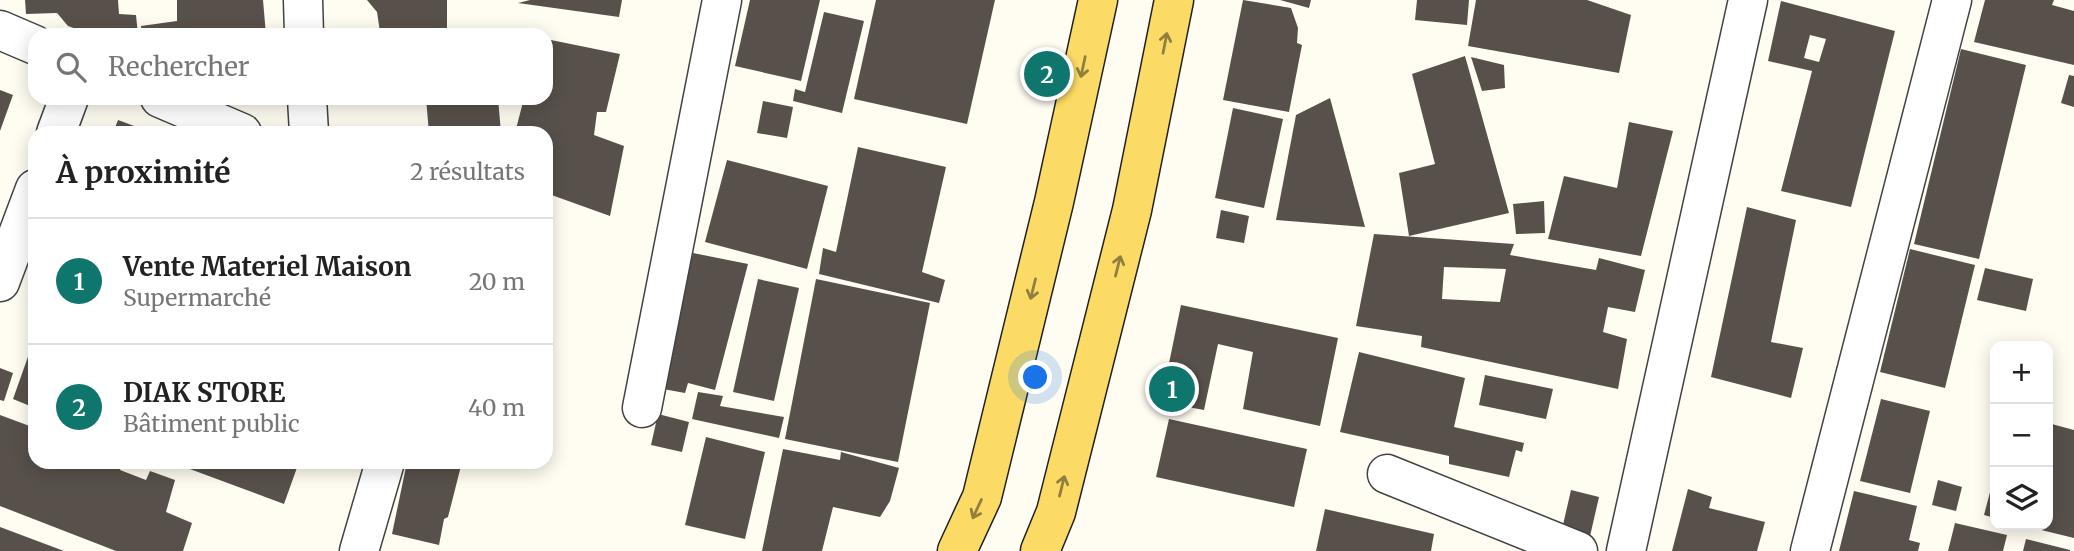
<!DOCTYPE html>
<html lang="fr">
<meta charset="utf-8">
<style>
:root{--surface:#fff;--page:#f6f6f6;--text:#222;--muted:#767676;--line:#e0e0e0;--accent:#0f766e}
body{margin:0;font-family:Merriweather,serif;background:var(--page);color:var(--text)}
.controls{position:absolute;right:21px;bottom:21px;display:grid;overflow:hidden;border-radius:14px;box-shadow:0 4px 18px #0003}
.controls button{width:63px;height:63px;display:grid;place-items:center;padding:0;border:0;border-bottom:2px solid var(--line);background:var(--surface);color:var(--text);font:35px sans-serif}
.you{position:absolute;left:1036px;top:378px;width:24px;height:24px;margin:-18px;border:5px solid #fff;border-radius:50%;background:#1a73e8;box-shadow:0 0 0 10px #1a73e833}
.badge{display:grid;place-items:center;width:46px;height:46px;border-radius:50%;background:var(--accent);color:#fff;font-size:23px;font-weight:700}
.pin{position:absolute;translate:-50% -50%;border:4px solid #fff;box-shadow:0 2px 7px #0006}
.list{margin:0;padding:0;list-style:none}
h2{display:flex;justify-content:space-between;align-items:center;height:91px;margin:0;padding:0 28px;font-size:30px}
h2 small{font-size:23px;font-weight:400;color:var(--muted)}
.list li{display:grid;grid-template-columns:46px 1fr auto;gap:21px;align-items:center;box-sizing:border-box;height:126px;padding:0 28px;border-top:2px solid var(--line)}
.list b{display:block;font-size:26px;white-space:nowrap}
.list p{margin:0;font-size:23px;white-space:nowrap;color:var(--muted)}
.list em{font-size:23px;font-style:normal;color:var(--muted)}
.icon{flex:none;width:38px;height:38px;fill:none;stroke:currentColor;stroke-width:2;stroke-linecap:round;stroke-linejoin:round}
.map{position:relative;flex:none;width:2074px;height:551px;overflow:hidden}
.search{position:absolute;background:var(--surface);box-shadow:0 4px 18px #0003;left:28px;top:28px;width:525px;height:77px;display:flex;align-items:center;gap:18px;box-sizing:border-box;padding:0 24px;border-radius:21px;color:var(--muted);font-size:26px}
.panel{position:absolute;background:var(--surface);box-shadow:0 4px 18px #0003;left:28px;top:126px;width:525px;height:343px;border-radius:21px}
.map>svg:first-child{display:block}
.building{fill:#58514b;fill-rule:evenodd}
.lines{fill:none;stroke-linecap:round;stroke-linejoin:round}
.minor-casing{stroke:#424242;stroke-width:41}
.primary-casing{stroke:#202020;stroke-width:41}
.minor{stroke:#fff;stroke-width:38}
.primary{stroke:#fbdb65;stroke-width:38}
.oneway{stroke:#917f3e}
</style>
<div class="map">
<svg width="2074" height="551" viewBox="0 0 2074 551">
<rect width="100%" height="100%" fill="#fffdf1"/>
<g class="building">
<polygon points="25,0 118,0 119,14 136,15 138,35 93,35 68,26 57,13 26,14"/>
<polygon points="177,0 263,0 266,35 142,35 141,26 177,21"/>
<polygon points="367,0 447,0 447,28 380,32 377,12"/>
<polygon points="530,0 622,0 619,17 518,3"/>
<polygon points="750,0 820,0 801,81 735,66"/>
<polygon points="876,0 995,0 967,124 854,99"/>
<polygon points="1243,0 1291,8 1298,28 1297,43 1302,45 1289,112 1223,100"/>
<polygon points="1280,0 1311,0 1309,8"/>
<polygon points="1417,0 1469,0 1467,25 1415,20"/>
<polygon points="1476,0 1587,0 1631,15 1619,73 1468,46"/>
<polygon points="1985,0 2054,0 2052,5 2074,11 2074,65 1974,42"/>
<path d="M 1781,1 L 1895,31 L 1851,207 L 1781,191 L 1812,71 L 1768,61 ZM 1810,35 L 1826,39 L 1819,62 L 1804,58 Z"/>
<polygon points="824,12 864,21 842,113 793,101 795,89 805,92"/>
<polygon points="546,39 620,54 606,112 597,112 594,135 624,146 610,216 546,193 546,133 515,133 524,98 546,98"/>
<polygon points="1961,49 2026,65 1979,259 1914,244"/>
<polygon points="1465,56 1509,213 1409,236 1399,173 1435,164 1412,74"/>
<polygon points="1471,57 1504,65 1505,88 1482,91"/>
<polygon points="2069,75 2074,76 2074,107 2061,103"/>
<polygon points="0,90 13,95 0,131"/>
<polygon points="426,98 498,98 501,133 429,133"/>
<polygon points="1330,98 1365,227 1276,220 1296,115"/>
<polygon points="763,101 793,107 787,138 757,133"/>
<polygon points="1233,108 1283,119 1264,208 1215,198"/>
<polygon points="118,120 153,133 113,133"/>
<polygon points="1629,122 1673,131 1641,256 1548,239 1564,176 1617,188"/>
<polygon points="858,147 946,167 922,272 945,280 939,303 819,274 823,248 836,252"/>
<polygon points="727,160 828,186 807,269 705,242"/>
<polygon points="1544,201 1545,233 1516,234 1513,204"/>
<polygon points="1747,207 1796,220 1771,342 1803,348 1791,398 1711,377"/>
<polygon points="1221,210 1249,216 1244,243 1216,238"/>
<path d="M 1374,234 L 1514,244 L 1510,255 L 1596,270 L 1599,258 L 1645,270 L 1635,312 L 1608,307 L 1603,332 L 1627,339 L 1618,389 L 1421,347 L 1422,336 L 1356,326 ZM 1444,267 L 1506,269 L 1500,302 L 1442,299 Z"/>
<polygon points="1910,249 1975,265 1945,388 1880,372"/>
<polygon points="693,253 748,264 715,390 688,383 685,393 663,389"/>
<polygon points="1985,268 2033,279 2026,311 1977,300"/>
<polygon points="758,279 799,288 774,401 733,392"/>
<polygon points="816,279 930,303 898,462 785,439"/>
<polygon points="1181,305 1338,338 1320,426 1243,409 1253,352 1218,344 1204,410 1161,402"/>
<polygon points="35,337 35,408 13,399"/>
<polygon points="1359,352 1465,378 1454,427 1524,443 1522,452 1516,450 1509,477 1449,464 1449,456 1340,432"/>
<polygon points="0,368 13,373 4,401 0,400"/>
<polygon points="1485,375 1553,389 1546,419 1479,405"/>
<polygon points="698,392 723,396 720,406 784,417 779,438 692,419"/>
<polygon points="1881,399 1930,411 1910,493 1860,481"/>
<polygon points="658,414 689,422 682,452 651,445"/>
<polygon points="0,415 35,428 35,462 123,462 120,470 146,480 150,471 175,480 166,512 192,523 183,551 116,551 0,506"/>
<polygon points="1169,419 1307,449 1294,507 1156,477"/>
<polygon points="2048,423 2074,430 2074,538 2025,526 2048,525"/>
<polygon points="706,437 765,452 745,539 685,525"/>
<polygon points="783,449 840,460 841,452 899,468 890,501 880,517 833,507 822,551 762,551"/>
<polygon points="171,462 299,462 284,504"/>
<polygon points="407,462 462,462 448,517 444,519 439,545 392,534"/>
<polygon points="1994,477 1995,477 1995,518 1984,515"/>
<polygon points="1938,480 1962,487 1956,511 1932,505"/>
<polygon points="1688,489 1712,497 1709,508 1765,522 1757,551 1672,551"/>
<polygon points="1571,490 1599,497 1588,545 1560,538"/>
<polygon points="1854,491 1917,506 1909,540 1920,543 1918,551 1839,551"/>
<polygon points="1325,509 1434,534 1431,551 1316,551"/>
<polygon points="1955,523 2007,535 2003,551 1948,551"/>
<polygon points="0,527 64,551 0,551"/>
<polygon points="2026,539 2070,550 2070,551 2023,551"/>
</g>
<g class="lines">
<g class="minor-casing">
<g id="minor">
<polyline points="303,0 304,35"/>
<polyline points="0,30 35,45"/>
<polyline points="160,98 242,133"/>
<polyline points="307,98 309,133"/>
<polyline points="56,133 69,98"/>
<polyline points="0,282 35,189"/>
<polyline points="642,408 722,0"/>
<polyline points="1387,474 1578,551"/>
<polyline points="359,551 385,462"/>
<polyline points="1626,551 1748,0"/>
<polyline points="1810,551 1952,0"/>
</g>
</g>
<g class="primary-casing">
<g id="primary">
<polyline points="957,551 982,497 1054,202 1098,0"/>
<polyline points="1040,551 1056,512 1132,210 1174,0"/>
</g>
</g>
<use href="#minor" class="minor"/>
<use href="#primary" class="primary"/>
</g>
<defs><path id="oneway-shaft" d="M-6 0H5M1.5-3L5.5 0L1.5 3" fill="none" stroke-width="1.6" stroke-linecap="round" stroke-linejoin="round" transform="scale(1.75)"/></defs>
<g class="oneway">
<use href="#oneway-shaft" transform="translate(1165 43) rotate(-79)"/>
<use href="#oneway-shaft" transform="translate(1083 67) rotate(102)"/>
<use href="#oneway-shaft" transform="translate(1118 266) rotate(-76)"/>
<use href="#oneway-shaft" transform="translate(1033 289) rotate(104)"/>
<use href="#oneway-shaft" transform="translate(1062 486) rotate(-76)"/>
<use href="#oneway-shaft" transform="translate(977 509) rotate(115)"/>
</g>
</svg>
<div class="controls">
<button>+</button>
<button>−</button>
<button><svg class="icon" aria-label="layers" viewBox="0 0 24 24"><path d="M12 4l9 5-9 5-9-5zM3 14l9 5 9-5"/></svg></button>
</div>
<div class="you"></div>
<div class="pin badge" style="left:1172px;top:389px">1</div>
<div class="pin badge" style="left:1047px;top:74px">2</div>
<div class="search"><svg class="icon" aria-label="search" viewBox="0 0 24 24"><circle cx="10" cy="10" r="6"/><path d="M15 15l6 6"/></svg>Rechercher</div>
<section class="panel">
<h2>À proximité<small>2 résultats</small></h2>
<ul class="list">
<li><span class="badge">1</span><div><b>Vente Materiel Maison</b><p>Supermarché</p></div><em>20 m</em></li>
<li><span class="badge">2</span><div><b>DIAK STORE</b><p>Bâtiment public</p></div><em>40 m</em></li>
</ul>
</section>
</div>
